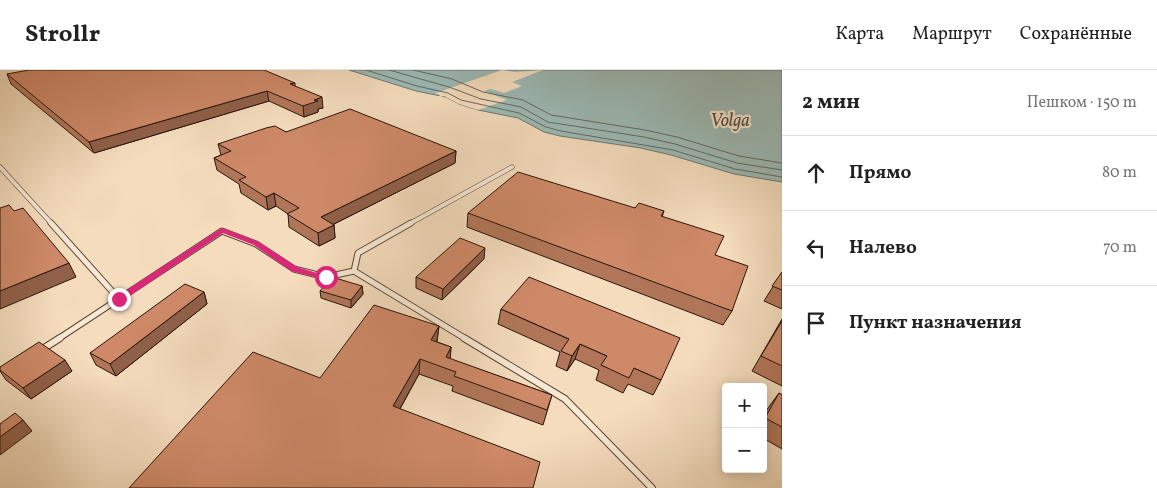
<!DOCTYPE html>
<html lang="ru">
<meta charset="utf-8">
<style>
:root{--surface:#fff;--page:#f6f6f6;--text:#222;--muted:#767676;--line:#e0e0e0}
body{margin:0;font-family:Vollkorn,serif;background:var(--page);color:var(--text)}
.controls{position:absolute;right:15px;bottom:15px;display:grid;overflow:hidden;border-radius:5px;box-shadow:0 2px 12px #0003}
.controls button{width:45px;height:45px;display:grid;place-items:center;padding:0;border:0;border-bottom:1px solid var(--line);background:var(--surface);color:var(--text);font:25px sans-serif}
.stop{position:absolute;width:15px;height:15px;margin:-11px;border:4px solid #db2777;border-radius:50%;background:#fff}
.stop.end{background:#db2777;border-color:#fff;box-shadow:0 1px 5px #0008}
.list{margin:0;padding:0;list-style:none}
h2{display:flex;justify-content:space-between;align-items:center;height:65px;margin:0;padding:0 20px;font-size:21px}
h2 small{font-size:16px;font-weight:400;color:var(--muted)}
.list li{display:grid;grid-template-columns:32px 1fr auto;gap:15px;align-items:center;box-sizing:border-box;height:75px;padding:0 20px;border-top:1px solid var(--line)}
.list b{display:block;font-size:19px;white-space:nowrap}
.list em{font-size:16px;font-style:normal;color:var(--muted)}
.icon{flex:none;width:28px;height:28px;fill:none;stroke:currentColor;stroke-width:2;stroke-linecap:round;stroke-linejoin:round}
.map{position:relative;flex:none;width:782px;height:418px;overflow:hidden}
header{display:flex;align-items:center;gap:30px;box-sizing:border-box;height:70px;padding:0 25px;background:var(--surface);border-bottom:1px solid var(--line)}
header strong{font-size:24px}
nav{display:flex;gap:28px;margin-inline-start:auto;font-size:18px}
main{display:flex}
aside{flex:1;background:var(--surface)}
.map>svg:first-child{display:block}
.water{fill:#9cbab6;stroke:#6e7871}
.pier{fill:#f4dcbd}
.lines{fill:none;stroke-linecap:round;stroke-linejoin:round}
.shore{stroke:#636860;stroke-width:1}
.service-far2-casing{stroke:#5c4736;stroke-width:5}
.service-far1-casing{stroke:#5c4736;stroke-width:7}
.service-casing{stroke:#5c4736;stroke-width:8}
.service-far2{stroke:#f8e8d4;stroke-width:4}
.service-far1{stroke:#f8e8d4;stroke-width:5}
.service{stroke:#f8e8d4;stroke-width:6}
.wall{fill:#b17659;stroke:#2a1509}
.shaded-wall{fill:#906049;stroke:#2a1509}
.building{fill:#ce8968;stroke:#2a1509}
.route{fill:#db2777}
.labels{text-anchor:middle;stroke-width:4.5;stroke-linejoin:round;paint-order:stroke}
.far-water-label{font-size:18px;font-style:italic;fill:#524f46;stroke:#f8e8d4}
</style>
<header>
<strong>Strollr</strong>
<nav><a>Карта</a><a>Маршрут</a><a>Сохранённые</a></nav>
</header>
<main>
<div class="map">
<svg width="782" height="418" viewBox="0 0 782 418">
<rect width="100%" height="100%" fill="#f4dcbd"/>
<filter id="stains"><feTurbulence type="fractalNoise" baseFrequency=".004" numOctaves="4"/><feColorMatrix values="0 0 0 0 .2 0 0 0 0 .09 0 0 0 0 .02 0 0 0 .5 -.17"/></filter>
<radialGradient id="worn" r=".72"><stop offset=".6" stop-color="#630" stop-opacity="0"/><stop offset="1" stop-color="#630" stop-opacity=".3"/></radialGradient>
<polygon class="water" points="349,0 782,0 782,112 734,104 671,85 641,78 560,66 544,62 518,48 478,40 459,34 446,27 416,21"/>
<polygon class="pier" points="502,0 514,2 543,0 512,12 522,16 504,23 491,19 484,21 507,30 478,40 459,34 444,26 437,28 440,25 435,23 439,22"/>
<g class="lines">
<g class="shore">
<polyline points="366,0 417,16 448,23 461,30 519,43 546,57 561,61 673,80 735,99 782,107"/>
<polyline points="389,0 449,17 481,29 521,37 548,52 644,67 675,74 737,93 782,100"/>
<polyline points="413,0 452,9 483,22 523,30 551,45 645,60 677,67 739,86 782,93"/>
</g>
<g class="service-far2-casing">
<g id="service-far2">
<polyline points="0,97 52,154"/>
<polyline points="409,154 512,97"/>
</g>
</g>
<g class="service-far1-casing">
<g id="service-far1">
<polyline points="51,153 119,229"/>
<polyline points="354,201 358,183 411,153"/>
<polyline points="58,269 222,161 256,174 294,199 326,207 354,201 466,269"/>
</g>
</g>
<g class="service-casing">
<g id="service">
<polyline points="464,268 565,329 652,418"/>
<polyline points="41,280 60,268"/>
</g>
</g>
<use href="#service-far2" class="service-far2"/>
<use href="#service-far1" class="service-far1"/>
<use href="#service" class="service"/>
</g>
<g class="wall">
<polygon points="7,4 295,13 295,16 323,38 318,39 318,42 304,47 269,31 94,83 11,14"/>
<polygon points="286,62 456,81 455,93 334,154 335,168 319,176 289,157 288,144 276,136 268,140 241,123 239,114 217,100 214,88 221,85 218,74"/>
<polygon points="635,138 664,141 662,147 715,185 732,241 723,255 467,157 468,143"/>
<polygon points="484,189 442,230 416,218 416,207"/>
<polygon points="782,202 782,239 764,231"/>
<polygon points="362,216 363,224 351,238 321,228 320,221"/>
<polygon points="204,222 207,234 116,306 96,295 90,283"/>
<polygon points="501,239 661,310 653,325 628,314 623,323 596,310 599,300 575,289 567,301 556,296 560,282 498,254"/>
<polygon points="782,249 782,316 752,301"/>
<polygon points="439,256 437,272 451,277 450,289 552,325 543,355 452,321 453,316 419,304 400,339 533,418 320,308"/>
<polygon points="0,297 72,301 31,329 6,310 0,301"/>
<polygon points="779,323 782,325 782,379 763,368 763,347 768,338"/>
</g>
<g class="shaded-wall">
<polygon points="267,21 269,31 94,83 89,72"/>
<polygon points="322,27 323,38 318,39 318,42 304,47 303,36 314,30"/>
<polygon points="456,81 455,93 322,160 321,147"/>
<polygon points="274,123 276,136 268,140 266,127"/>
<polygon points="334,155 335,168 319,176 318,163"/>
<polygon points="485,178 484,189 442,230 443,219"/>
<polygon points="69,193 76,207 0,239 0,221"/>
<polygon points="362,216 363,224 351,238 351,230"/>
<polygon points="204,222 207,234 116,306 110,294"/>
<polygon points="439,256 437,270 430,285 431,270"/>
<polygon points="580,274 575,289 567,301 572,286"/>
<polygon points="451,277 450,292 446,287"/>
<polygon points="420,289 419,304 393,351 393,336"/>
<polygon points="65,290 72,301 31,329 23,318"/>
<polygon points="23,350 32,361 0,385 0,367"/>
</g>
<g class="building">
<polygon points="29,0 264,0 295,13 290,14 322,27 314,30 318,31 303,36 267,21 89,72 7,4"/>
<polygon points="350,39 456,81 321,147 334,155 318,163 287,144 299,138 274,123 266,127 239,110 246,107 214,88 231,81 218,74 266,58 275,56 286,62"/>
<polygon points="518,102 635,138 639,133 664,141 661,146 724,166 715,185 748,196 732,241 468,143"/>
<polygon points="9,135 14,141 23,138 69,193 0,221 0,138"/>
<polygon points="460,168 485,178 443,219 416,207"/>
<polygon points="782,202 782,220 772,216"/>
<polygon points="332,207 362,216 351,230 320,221"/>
<polygon points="529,207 680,268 661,310 634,298 629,308 601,295 607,286 580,274 572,286 561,281 569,269 501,239"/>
<polygon points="185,214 204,222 110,294 90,283"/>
<polygon points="374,235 439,256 431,270 451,277 446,287 552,325 547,340 454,306 456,302 420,289 393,336 540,392 533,418 129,418 253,282 320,308"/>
<polygon points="782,251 782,296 761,286"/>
<polygon points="39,272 65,290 23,318 0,300 0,297"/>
<polygon points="779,323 782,325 782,357 765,348"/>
<polygon points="15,343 23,350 0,367 0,354"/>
</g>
<polygon class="route" points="222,158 259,172 297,197 330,207 326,210 291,201 254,175 223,163 122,231 116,231 116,227"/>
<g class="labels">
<g class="far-water-label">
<text x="730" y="56">Volga</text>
</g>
</g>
<rect width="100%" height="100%" filter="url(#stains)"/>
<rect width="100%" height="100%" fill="url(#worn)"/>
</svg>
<div class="controls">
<button>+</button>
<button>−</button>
</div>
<div class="stop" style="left:326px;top:207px"></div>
<div class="stop end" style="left:119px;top:229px"></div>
</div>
<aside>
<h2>2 мин<small>Пешком · 150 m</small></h2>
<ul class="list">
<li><svg class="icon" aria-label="ahead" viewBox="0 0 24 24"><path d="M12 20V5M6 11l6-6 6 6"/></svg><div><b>Прямо</b></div><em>80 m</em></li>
<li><svg class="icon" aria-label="left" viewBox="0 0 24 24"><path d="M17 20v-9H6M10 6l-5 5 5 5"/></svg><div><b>Налево</b></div><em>70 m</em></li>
<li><svg class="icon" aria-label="arrive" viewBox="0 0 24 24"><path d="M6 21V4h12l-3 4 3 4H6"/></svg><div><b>Пункт назначения</b></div></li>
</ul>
</aside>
</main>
